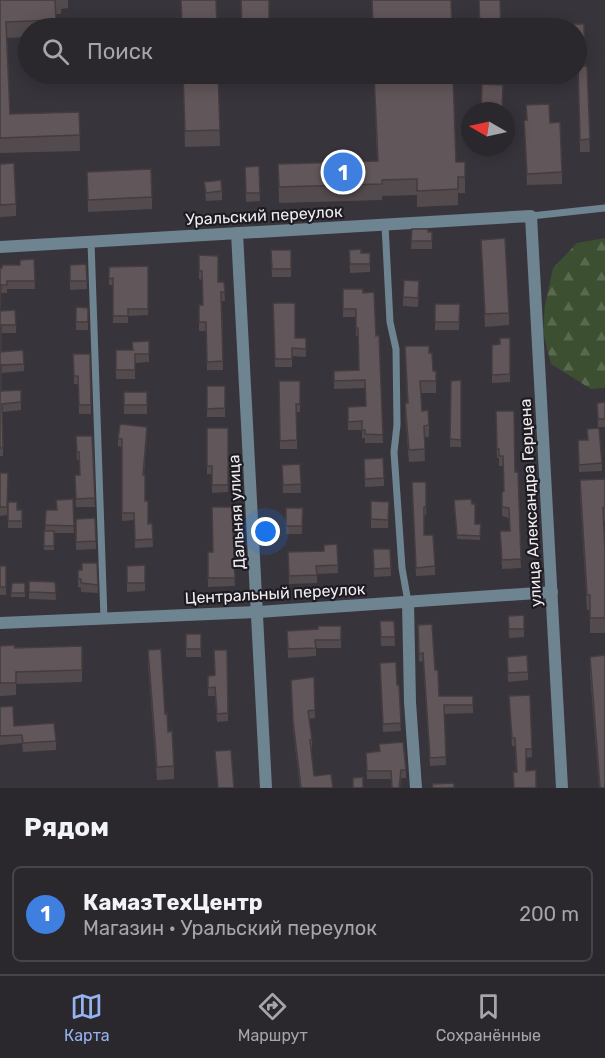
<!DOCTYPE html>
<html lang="ru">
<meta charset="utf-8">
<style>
:root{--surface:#2a272d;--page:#322f35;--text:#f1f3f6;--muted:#a5a5aa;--line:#464449;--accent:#95b2f1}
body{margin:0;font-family:Rubik,sans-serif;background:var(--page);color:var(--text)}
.compass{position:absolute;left:461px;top:102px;width:54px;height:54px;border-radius:50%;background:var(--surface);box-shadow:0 3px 15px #0003;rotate:279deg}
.you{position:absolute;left:266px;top:532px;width:21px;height:21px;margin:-15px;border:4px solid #fff;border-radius:50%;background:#1a73e8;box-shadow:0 0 0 9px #1a73e833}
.badge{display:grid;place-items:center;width:39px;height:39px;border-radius:50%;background:var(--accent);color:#fff;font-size:20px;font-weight:700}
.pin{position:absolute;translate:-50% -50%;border:3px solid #fff;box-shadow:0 2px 6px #0006}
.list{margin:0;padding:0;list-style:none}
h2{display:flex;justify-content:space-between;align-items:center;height:78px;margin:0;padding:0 24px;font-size:26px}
h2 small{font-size:20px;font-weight:400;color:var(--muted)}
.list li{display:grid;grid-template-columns:39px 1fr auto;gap:18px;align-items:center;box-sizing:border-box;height:96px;margin:0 12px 12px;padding:0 12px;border:2px solid var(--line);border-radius:9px}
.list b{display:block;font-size:22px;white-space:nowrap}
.list p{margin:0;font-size:20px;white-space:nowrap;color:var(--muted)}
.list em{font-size:20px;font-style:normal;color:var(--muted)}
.icon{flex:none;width:33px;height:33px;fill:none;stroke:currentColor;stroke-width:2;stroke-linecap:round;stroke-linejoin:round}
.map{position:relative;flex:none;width:605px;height:788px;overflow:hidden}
.search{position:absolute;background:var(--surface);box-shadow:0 3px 15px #0003;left:18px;right:18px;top:18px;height:66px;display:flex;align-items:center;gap:15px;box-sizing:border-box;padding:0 21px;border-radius:33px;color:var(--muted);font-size:22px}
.sheet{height:186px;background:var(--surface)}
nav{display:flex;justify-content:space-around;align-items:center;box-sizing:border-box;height:84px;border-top:2px solid var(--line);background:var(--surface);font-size:16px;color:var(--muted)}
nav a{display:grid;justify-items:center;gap:3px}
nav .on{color:var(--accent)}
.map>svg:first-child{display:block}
.forest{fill:url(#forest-firs)}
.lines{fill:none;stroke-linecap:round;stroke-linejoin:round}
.service{stroke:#6e8491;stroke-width:7}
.minor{stroke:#6e8491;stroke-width:12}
.wall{fill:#534a4d}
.building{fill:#615659;stroke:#443c3e;stroke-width:1.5}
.labels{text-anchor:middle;stroke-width:4.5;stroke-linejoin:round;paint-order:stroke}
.street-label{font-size:16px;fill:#f0eef3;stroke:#1e1c20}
</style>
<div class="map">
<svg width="605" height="788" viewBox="0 0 605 788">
<defs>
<pattern id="forest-firs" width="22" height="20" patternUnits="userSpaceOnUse" patternTransform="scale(1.5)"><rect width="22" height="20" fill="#3c4f31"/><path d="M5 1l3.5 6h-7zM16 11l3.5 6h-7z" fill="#58694f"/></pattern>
</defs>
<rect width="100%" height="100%" fill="#38343c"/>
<polygon class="forest" points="605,238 605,388 591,389 551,364 543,332 545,305 553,268 577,243"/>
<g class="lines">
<g class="service">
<polyline points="531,216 605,208"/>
<polyline points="385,225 390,322 396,349 397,425 394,452 402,568 408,602"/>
<polyline points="91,242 104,618"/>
</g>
<g class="minor">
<polyline points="237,233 266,788"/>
<polyline points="0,247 531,216 562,788"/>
<polyline points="408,602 410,702 416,788"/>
<polyline points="0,623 258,612 552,592"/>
</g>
</g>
<g class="wall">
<polygon points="0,0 68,0 68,8 61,9 61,14 56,14 56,28 28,28 28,37 7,38 10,114 79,112 80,151 0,153"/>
<polygon points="576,28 585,66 590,152 580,152 578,75 548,76 548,74 576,74"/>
<polygon points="183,74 218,74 220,146 185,147"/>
<polygon points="374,74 453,74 456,162 465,162 465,193 458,193 458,205 417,207 417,195 382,196 382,200 279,203 278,164 377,161"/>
<polygon points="524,120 562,172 562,184 527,185"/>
<polygon points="0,164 16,204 16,216 0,217"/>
<polygon points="259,166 260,201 246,202 245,167"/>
<polygon points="87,172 152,197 152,209 88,212"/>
<polygon points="204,182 222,191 222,200 206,201"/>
<polygon points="412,229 432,232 432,249 411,249"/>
<polygon points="481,240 509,313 509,325 485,327"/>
<polygon points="271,250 291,250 291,277 272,277"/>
<polygon points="349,250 361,253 370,253 370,272 350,273"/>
<polygon points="199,255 218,282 224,282 225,301 222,301 223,370 207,370 206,331 199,331 199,305 203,305 202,280 199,279"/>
<polygon points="34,259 35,289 7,289 7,293 1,293 0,311 16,325 16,333 1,333 1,352 24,364 24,371 1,373 1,391 21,390 21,410 3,412 3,456 0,456 0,268 20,265"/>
<polygon points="86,264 87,289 70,290 70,265"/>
<polygon points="148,266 148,315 128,316 128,323 113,323 113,285 109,285 109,267"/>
<polygon points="343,289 363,293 376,336 379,335 383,443 365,443 365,438 362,438 362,430 348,430 348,407 366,406 365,388 334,389 334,371 359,370 358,336 356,336 356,317 343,317"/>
<polygon points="419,290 418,307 403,306 403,297"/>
<polygon points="273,303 295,338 306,338 306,357 292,356 292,367 275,367"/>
<polygon points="435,304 460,304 459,330 435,330"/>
<polygon points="76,307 88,308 88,330 76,330"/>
<polygon points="510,338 510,382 492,383 492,345 500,344"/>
<polygon points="149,341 149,362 135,363 135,379 116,379 116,350 132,350"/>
<polygon points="405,346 429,353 433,371 436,371 436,393 421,393 422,411 429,425 429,437 424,437 425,461 409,462 405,415 405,403 407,403"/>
<polygon points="73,354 90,354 91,414 79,414 78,384 74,384"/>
<polygon points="461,380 461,447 450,447 451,381"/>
<polygon points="279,381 300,381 300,412 297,412 297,449 280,449"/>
<rect x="207" y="386" width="18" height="31"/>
<rect x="124" y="392" width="23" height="22"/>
<polygon points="605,402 605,427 598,427 597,403"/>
<polygon points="496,411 515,472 521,568 502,569 500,531 510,531 509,518 502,516 502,492 504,492 503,466 499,466 499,458 497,458"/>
<polygon points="207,428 228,428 228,492 212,493 212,474 207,474"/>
<polygon points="587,429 602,463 602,471 579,472 578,448 587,440"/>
<polygon points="147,435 144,475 145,501 148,524 152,523 153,547 135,548 134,520 122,521 122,447 118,446 118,439"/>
<polygon points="76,436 92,436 95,507 76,507 75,483 80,475 79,460 77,460"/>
<polygon points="364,459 384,478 384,486 365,487"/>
<polygon points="300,464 301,493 283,493 282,465"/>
<polygon points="0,473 8,473 7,515 0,516"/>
<polygon points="605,479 605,522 604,522 605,552 605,633 590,633 590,610 587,610 580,495 580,480"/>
<polygon points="426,482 426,515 424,516 424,535 435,566 435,575 416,576 412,490"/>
<polygon points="73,499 74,533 54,533 54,550 44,550 44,531 45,531 46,510 56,510"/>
<polygon points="371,501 389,502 388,528 371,528"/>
<polygon points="8,502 17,510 22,510 22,528 8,528"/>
<polygon points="454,504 472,504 475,524 481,524 480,540 457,539"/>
<polygon points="232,507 235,586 208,587 208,552 212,552"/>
<polygon points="286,508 303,508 302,534 286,534"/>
<polygon points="95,518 96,549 76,550 76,519"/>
<polygon points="373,549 390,549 391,576 374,577"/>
<polygon points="288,552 338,565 338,573 317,574 317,583 289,584"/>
<polygon points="97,563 98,593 81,592 81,588 78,587 78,570 82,570"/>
<polygon points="145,565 145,591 127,592 127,566"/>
<rect x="0" y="566" width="6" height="29"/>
<polygon points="29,581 55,582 56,600 29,599"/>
<polygon points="12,583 25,583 25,597 11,597"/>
<polygon points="524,615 524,637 509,638 508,616"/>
<polygon points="380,621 394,621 395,646 381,646"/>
<polygon points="418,625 435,670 439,696 473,696 473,713 444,714 446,765 430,766 423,661 419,662"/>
<polygon points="341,626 341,648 316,648 316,656 288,658 287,631 318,629"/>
<rect x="186" y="634" width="15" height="23"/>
<polygon points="0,646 15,648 82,646 82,682 16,684 16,695 0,696"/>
<polygon points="148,650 165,714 174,766 174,779 157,780 148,663"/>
<polygon points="507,657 528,672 528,680 508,682"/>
<polygon points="590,657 605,788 599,788 590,673"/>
<polygon points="380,670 397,685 401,731 383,732"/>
<polygon points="208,676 228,713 228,721 217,722 215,696 208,696"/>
<polygon points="314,677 315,718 309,719 312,739 312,748 311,748 314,776 333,788 300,788 293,729 291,688"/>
<polygon points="530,695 532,757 526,758 526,771 536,788 514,788 513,772 516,772 515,746 512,746 509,696"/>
<polygon points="0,707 14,726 56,741 56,750 23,752 22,743 0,745"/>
<polygon points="379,744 406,770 406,778 401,778 400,788 391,788 391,779 367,779 366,753 379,752"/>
</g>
<g class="building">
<polygon points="0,0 55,0 56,20 6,22 10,114 79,112 80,135 0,138"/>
<polygon points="181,0 216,0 217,28 182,28"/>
<polygon points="241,0 269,0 269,28 242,28"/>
<polygon points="372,0 451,0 452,28 373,28"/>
<polygon points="479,0 500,0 501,28 480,28"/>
<polygon points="570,24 584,24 585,66 576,66 576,28 570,28"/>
<polygon points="587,66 590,139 580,140 578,67"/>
<polygon points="183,74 218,74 220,130 185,131"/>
<polygon points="374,74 453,74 456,162 465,162 465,177 458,177 458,189 417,191 417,179 382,180 382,184 279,187 278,164 378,161"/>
<polygon points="482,84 503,85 502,111 481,111"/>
<polygon points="549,104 550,123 560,122 562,172 527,174 524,120 527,120 526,105"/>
<polygon points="14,163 16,204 0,205 0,164"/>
<polygon points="259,166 260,193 246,193 245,167"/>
<polygon points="151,169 152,197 88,200 87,172"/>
<polygon points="221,180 222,191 206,193 204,182"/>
<polygon points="412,229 428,229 428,232 432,232 432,241 411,241"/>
<polygon points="505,238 509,313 485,314 481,240"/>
<polygon points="361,249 361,253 370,253 370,264 350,264 349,250"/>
<polygon points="271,250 291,250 291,269 272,269"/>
<polygon points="199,255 218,256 218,282 224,282 225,292 221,292 223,361 207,362 206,322 199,322 199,305 203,305 202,271 199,271"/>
<polygon points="34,259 35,281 7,281 7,285 1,285 0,311 15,310 16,325 1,325 1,352 23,350 24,364 1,365 1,391 21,390 21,402 2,404 3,448 0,448 0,268 2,268 2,265 20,265 20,260"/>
<polygon points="86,264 87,281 70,281 70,265"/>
<polygon points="148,266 148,309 128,309 128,316 113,316 113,278 109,279 109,267"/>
<polygon points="404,280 419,281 418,298 403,297"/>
<polygon points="343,289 363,289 363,293 374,292 376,336 379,335 383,435 365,434 365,430 362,430 362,421 348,422 348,407 366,406 365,380 334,381 334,371 359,370 358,328 356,328 356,309 343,309"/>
<polygon points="273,303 295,303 295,338 306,338 306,349 292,348 292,359 275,359"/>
<polygon points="435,304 460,304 459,322 435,322"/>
<polygon points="76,307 88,308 88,322 76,322"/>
<polygon points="500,338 510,338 510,374 492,375 492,345 500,344"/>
<polygon points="149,341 149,354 135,354 135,370 116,370 116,350 133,350 132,342"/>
<polygon points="405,346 429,346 429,353 432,353 433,371 436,371 436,381 420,381 422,411 428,410 429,425 424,426 425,449 409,450 405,403 408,403"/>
<polygon points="73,354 90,354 91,405 79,405 78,376 74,376"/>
<polygon points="461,380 461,440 450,439 451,381"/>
<polygon points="279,381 300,381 300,404 296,404 297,440 280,441"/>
<polygon points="207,386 225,386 225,408 207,409"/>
<rect x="124" y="392" width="23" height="13"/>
<polygon points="605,402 605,419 598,419 597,403"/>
<polygon points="496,411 514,411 515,472 518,472 521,559 502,560 500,531 510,531 509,508 502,507 502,492 504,491 503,456 499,456 499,449 497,449"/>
<polygon points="120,424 147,427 143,475 145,475 145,501 148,501 148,524 152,523 153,539 135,540 134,513 122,513 122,439 118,439"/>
<polygon points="207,428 228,428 228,485 212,485 212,466 207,466"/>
<polygon points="599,428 602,463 579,465 578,440 588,440 587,429"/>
<polygon points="76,436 92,436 95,498 76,499 75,475 80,475 79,452 77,452"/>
<polygon points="383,458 384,478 365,479 364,459"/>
<polygon points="300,464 301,484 283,485 282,465"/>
<polygon points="0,473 8,473 7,507 0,507"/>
<polygon points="605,479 605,507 603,508 605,552 605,618 590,618 590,595 587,595 580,480"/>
<polygon points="412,482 426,482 426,507 424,507 424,535 433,535 435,566 416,568"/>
<polygon points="73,499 74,526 45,525 46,510 57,510 56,500"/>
<polygon points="471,499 472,504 475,504 475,524 481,524 480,536 457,535 454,500"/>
<polygon points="371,501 389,502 388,520 371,519"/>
<polygon points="8,502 17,502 17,510 22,510 22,521 8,521"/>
<polygon points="212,507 232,507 235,578 208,578 208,552 213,552"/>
<polygon points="286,508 303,508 302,526 286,526"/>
<polygon points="95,518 96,541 76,542 76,519"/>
<rect x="44" y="531" width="10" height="15"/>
<polygon points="337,544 338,565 316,566 317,575 289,576 288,552 324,551 324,545"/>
<polygon points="373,549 390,549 391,568 374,569"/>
<polygon points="82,563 97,563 98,585 81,583 81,579 78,579 78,570 82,570"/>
<polygon points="145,565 145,583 127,583 127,566"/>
<rect x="0" y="566" width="6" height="21"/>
<polygon points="29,581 55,582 56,593 29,592"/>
<polygon points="12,583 25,583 25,593 11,593"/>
<polygon points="524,615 524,629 509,629 508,616"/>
<polygon points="380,621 394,621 395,637 381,637"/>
<polygon points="432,624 435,670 438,670 439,696 473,696 473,705 444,705 446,757 430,758 423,653 419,654 418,625"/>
<polygon points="318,626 341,626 341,640 315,640 316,648 288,649 287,631 318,629"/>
<rect x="186" y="634" width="15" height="15"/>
<polygon points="14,645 15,648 82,646 82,670 16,672 16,683 0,683 0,646"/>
<polygon points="161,649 165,714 167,713 168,732 172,731 174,766 157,767 148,650"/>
<polygon points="214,650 227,650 228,713 217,714 215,687 208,688 208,676 215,675"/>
<polygon points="527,655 528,672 508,673 507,657"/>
<polygon points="605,655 605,788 600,788 590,657"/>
<polygon points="396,662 397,685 399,685 401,723 383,724 380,663"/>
<polygon points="314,677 315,710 308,711 312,739 310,740 314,776 331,774 333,788 301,788 293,721 291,680"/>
<polygon points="530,695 532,749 526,749 526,771 536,770 536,788 514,788 513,772 517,772 515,738 512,738 509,696"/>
<polygon points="13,706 14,726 54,723 56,741 23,743 22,735 0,736 0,707"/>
<polygon points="403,742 406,770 401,770 399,788 392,788 391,771 367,771 366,753 380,751 379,744"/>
<polygon points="231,750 234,788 218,788 215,751"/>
<polygon points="363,777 363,788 353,788 353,778"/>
<polygon points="454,783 454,788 433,788 432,784"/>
</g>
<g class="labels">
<g class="street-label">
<text transform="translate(264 215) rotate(-3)" y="6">Уральский переулок</text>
<text transform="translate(530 503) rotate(-93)" y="6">улица Александра Герцена</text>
<text transform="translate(236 512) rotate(-93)" y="6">Дальняя улица</text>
<text transform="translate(275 593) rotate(-3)" y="6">Центральный переулок</text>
</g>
</g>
</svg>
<svg class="compass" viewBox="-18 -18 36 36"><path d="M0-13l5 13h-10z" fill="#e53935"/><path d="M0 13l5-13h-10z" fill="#a5a5aa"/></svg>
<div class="you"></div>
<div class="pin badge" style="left:343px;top:172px;background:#3f7fe0">1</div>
<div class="search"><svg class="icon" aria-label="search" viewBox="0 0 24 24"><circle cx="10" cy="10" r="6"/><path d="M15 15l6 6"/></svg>Поиск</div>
</div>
<section class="sheet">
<h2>Рядом<small></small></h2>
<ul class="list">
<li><span class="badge" style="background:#3f7fe0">1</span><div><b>КамазТехЦентр</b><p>Магазин · Уральский переулок</p></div><em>200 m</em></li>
</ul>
</section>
<nav>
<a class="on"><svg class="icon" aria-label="map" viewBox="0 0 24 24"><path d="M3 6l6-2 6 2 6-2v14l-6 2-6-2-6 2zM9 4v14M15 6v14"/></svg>Карта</a>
<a><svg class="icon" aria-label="directions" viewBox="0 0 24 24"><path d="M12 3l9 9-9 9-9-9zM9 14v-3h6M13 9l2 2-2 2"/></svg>Маршрут</a>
<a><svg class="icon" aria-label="saved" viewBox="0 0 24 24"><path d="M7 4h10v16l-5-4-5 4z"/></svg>Сохранённые</a>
</nav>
